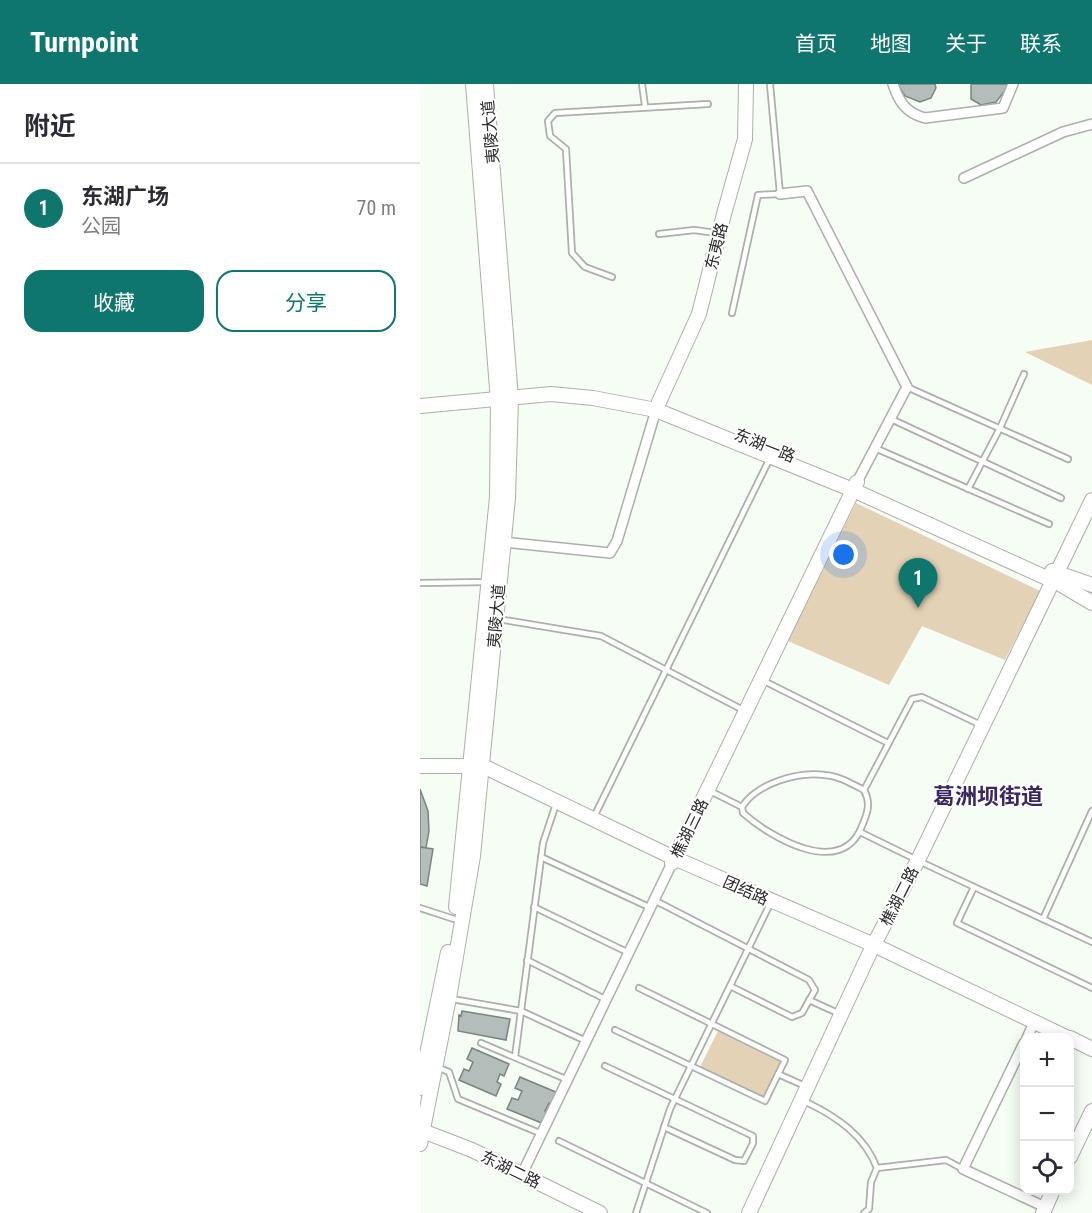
<!DOCTYPE html>
<html lang="zh">
<meta charset="utf-8">
<style>
:root{--surface:#fff;--page:#f7f7f7;--text:#2b2b33;--muted:#7c7c81;--line:#e1e1e2;--accent:#0f766e}
body{margin:0;font-family:"Roboto Condensed","Noto Sans SC",sans-serif;background:var(--page);color:var(--text)}
.controls{position:absolute;right:18px;bottom:18px;display:grid;overflow:hidden;border-radius:12px;box-shadow:0 3px 15px #0003}
.controls button{width:54px;height:54px;display:grid;place-items:center;padding:0;border:0;border-bottom:2px solid var(--line);background:var(--surface);color:var(--text);font:30px sans-serif}
.you{position:absolute;left:424px;top:471px;width:21px;height:21px;margin:-15px;border:4px solid #fff;border-radius:50%;background:#1a73e8;box-shadow:0 0 0 9px #1a73e833}
.badge{display:grid;place-items:center;width:39px;height:39px;border-radius:50%;background:var(--accent);color:#fff;font-size:20px;font-weight:700}
.pin{position:absolute;translate:-50% -50px;filter:drop-shadow(0 2px 3px #0008)}
.pin::after{content:'';position:absolute;top:32px;width:21px;height:18px;background:inherit;clip-path:polygon(0 0,100% 0,50% 100%)}
.list{margin:0;padding:0;list-style:none}
h2{display:flex;justify-content:space-between;align-items:center;height:78px;margin:0;padding:0 24px;font-size:26px}
h2 small{font-size:20px;font-weight:400;color:var(--muted)}
.list li{display:grid;grid-template-columns:39px 1fr auto;gap:18px;align-items:center;box-sizing:border-box;height:90px;padding:0 24px;border-top:2px solid var(--line)}
.list b{display:block;font-size:22px;white-space:nowrap}
.list p{margin:0;font-size:20px;white-space:nowrap;color:var(--muted)}
.list em{font-size:20px;font-style:normal;color:var(--muted)}
.actions{display:flex;gap:12px;padding:18px 24px}
.actions a{flex:1;padding:14px 0;border:2px solid var(--accent);border-radius:18px;text-align:center;font-size:21px;color:var(--accent)}
.actions .main{background:var(--accent);color:#fff}
.icon{flex:none;width:33px;height:33px;fill:none;stroke:currentColor;stroke-width:2;stroke-linecap:round;stroke-linejoin:round}
.map{position:relative;flex:none;width:672px;height:1129px;overflow:hidden}
header{display:flex;align-items:center;gap:36px;box-sizing:border-box;height:84px;padding:0 30px;background:var(--accent);color:#fff}
header strong{font-size:28px}
nav{display:flex;gap:33px;margin-inline-start:auto;font-size:21px}
main{display:flex}
aside{flex:1;background:var(--surface)}
.map>svg:first-child{display:block}
.green{fill:#e4d2b6}
.building{fill:#b3beba;stroke:#7a8480;stroke-width:1.5}
.lines{fill:none;stroke-linecap:round;stroke-linejoin:round}
.lane-casing{stroke:#aab1a9;stroke-width:8}
.street-casing{stroke:#aab1a9;stroke-width:12}
.secondary-casing{stroke:#aab1a9;stroke-width:16}
.lane{stroke:#fff;stroke-width:4.5}
.street{stroke:#fff;stroke-width:9}
.secondary{stroke:#fff;stroke-width:14}
.labels{text-anchor:middle;stroke-width:4.5;stroke-linejoin:round;paint-order:stroke}
.street-label{font-size:16px;fill:#282a27;stroke:#fff}
.district-label{font-size:22px;font-weight:bold;fill:#382761;stroke:#fff}
</style>
<header>
<strong>Turnpoint</strong>
<nav><a>首页</a><a>地图</a><a>关于</a><a>联系</a></nav>
</header>
<main>
<aside>
<h2>附近<small></small></h2>
<ul class="list">
<li><span class="badge">1</span><div><b>东湖广场</b><p>公园</p></div><em>70 m</em></li>
</ul>
<div class="actions"><a class="main">收藏</a><a>分享</a></div>
</aside>
<div class="map">
<svg width="672" height="1129" viewBox="0 0 672 1129">
<rect width="100%" height="100%" fill="#f6fdf5"/>
<g class="green">
<polygon points="672,256 672,301 605,268"/>
<polygon points="436,419 620,507 585,576 502,542 469,601 368,557"/>
<polygon points="298,947 361,977 343,1013 280,983"/>
</g>
<g class="building">
<polygon points="477,0 515,0 516,4 511,14 500,18 485,12"/>
<polygon points="551,0 587,0 587,4 576,18 561,21 551,15"/>
<polygon points="0,705 8,727 9,747 6,764 0,763"/>
<polygon points="0,763 13,765 7,802 0,800"/>
<polygon points="42,927 90,935 86,956 38,947 39,931 41,932"/>
<polygon points="52,964 89,980 84,992 80,990 77,998 81,1000 76,1012 39,996 44,985 49,987 53,978 47,975"/>
<polygon points="100,993 138,1009 133,1021 129,1019 125,1027 129,1029 124,1040 87,1025 92,1014 98,1016 102,1007 95,1004"/>
</g>
<g class="lines">
<g class="lane-casing">
<g id="lane">
<polyline points="222,0 225,22"/>
<polyline points="239,150 274,146 296,149"/>
<polyline points="192,193 165,183 152,169 146,65 130,52 128,37 135,29 288,20"/>
<polyline points="312,229 338,111 360,110 350,0"/>
<polyline points="487,303 648,375"/>
<polyline points="471,335 641,414"/>
<polyline points="455,364 629,440"/>
<polyline points="548,405 580,344 604,290"/>
<polyline points="0,499 66,498"/>
<polyline points="78,535 181,552 323,626"/>
<polyline points="344,597 468,659"/>
<polyline points="444,706 492,615 502,613 561,641"/>
<path d="M 290,707 L 322,723 L 323,729 C 351,754 422,795 442,742 C 448,728 451,719 444,706 C 432,700 419,692 405,691 C 379,687 337,699 322,723"/>
<polyline points="174,733 350,374"/>
<polyline points="440,748 495,775"/>
<polyline points="121,773 231,824"/>
<polyline points="505,780 672,858"/>
<polyline points="554,803 537,839 672,904"/>
<polyline points="234,816 389,896 395,906 382,929 372,933 310,902"/>
<polyline points="114,823 209,869"/>
<polyline points="0,824 34,835"/>
<polyline points="623,835 672,727"/>
<polyline points="107,876 185,915"/>
<polyline points="32,915 101,927 166,957"/>
<polyline points="389,916 420,930"/>
<polyline points="195,946 345,1017 365,976 219,904"/>
<polyline points="61,959 148,996"/>
<polyline points="95,973 123,759 135,723"/>
<polyline points="185,982 333,1052 333,1059 324,1077 315,1076 244,1043"/>
<polyline points="17,983 29,988 38,1015 122,1050"/>
<polyline points="358,990 385,1002"/>
<path d="M 388,1019 C 417,1033 445,1052 457,1084 L 451,1098 L 449,1125 L 444,1129"/>
<polyline points="139,1057 287,1129"/>
<polyline points="457,1084 526,1076 543,1085"/>
<polyline points="216,1129 250,1025 349,822"/>
</g>
</g>
<g class="street-casing">
<g id="street">
<path d="M 473,0 C 479,18 486,29 505,34 L 583,24 L 593,0"/>
<polyline points="544,94 643,48 672,40"/>
<polyline points="360,110 387,107 487,303 437,398"/>
<polyline points="83,458 190,469 197,457 236,326"/>
<polyline points="607,954 612,943"/>
<polyline points="604,959 543,1085 625,1123"/>
<polyline points="102,1090 252,779"/>
</g>
</g>
<g class="secondary-casing">
<g id="secondary">
<polyline points="239,318 279,230 304,130 325,55 326,0"/>
<polyline points="0,322 131,310 173,314 236,326 433,406 640,500 672,519"/>
<polyline points="632,487 672,501"/>
<polyline points="0,682 63,682 254,774 454,861 648,954"/>
<polyline points="252,779 437,398"/>
<polyline points="36,823 77,413 78,317 53,0"/>
<polyline points="650,954 672,965"/>
<polyline points="0,1004 28,868"/>
<polyline points="0,1046 52,1066 180,1129"/>
<polyline points="0,1060 29,914 53,772 88,414 91,314 66,0"/>
<polyline points="650,1073 672,1027"/>
<polyline points="329,1129 451,866 498,776 672,416"/>
<polyline points="623,1129 633,1106"/>
</g>
</g>
<use href="#lane" class="lane"/>
<use href="#street" class="street"/>
<use href="#secondary" class="secondary"/>
</g>
<g class="labels">
<g class="street-label">
<text transform="translate(70 48) rotate(-95)" y="6">夷陵大道</text>
<text transform="translate(296 162) rotate(-76)" y="6">东夷路</text>
<text transform="translate(345 361) rotate(22)" y="6">东湖一路</text>
<text transform="translate(76 532) rotate(-85)" y="6">夷陵大道</text>
<text transform="translate(269 744) rotate(-64)" y="6">樵湖三路</text>
<text transform="translate(326 806) rotate(24)" y="6">团结路</text>
<text transform="translate(479 812) rotate(-63)" y="6">樵湖二路</text>
<text transform="translate(91 1085) rotate(26)" y="6">东湖二路</text>
</g>
<g class="district-label">
<text x="568" y="720">葛洲坝街道</text>
</g>
</g>
</svg>
<div class="controls">
<button>+</button>
<button>−</button>
<button><svg class="icon" aria-label="locate" viewBox="0 0 24 24"><circle cx="12" cy="12" r="6"/><path d="M12 2v4M12 18v4M2 12h4M18 12h4"/></svg></button>
</div>
<div class="you"></div>
<div class="pin badge" style="left:498px;top:524px">1</div>
</div>
</main>
